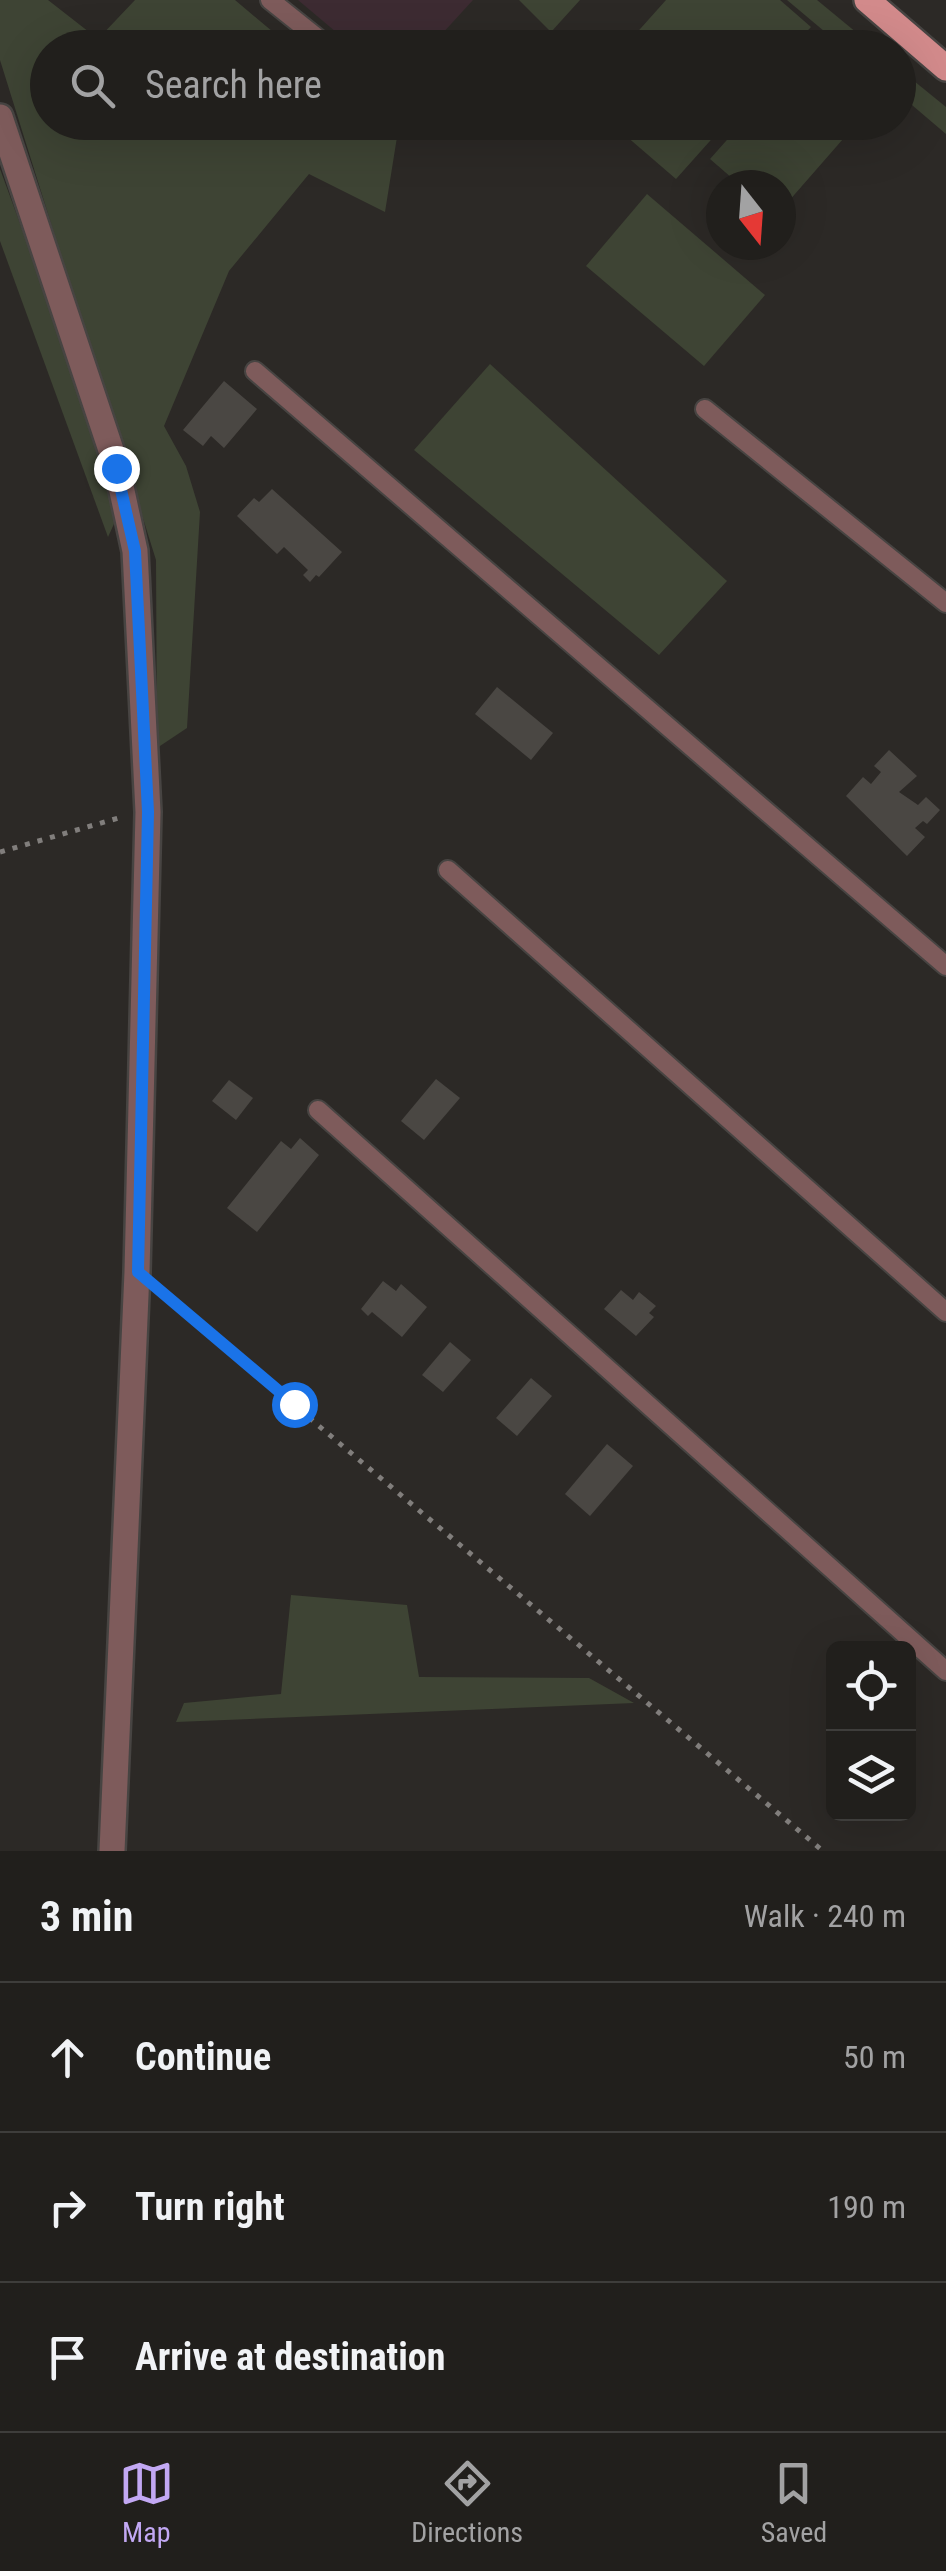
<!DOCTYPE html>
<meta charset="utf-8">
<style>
:root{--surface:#211f1c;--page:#292725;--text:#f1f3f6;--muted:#a2a2a3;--line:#3e3d3b;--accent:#c2a8f3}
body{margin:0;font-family:"Roboto Condensed",sans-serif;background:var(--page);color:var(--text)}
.controls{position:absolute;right:30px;bottom:30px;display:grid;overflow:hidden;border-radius:15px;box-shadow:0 10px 40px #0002}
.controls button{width:90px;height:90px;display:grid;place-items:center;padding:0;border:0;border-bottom:2px solid var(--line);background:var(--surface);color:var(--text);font:50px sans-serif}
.compass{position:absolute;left:706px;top:170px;width:90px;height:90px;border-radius:50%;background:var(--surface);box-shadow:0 10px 40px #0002;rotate:163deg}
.stop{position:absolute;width:30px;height:30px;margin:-22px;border:8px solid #1a73e8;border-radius:50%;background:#fff}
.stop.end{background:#1a73e8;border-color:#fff;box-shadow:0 2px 10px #0008}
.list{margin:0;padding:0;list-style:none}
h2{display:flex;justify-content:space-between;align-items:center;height:130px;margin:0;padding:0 40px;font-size:42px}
h2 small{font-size:32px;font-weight:400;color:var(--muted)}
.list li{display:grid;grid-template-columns:65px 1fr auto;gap:30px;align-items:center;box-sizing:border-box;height:150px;padding:0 40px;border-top:2px solid var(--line)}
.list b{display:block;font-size:38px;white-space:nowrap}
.list em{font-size:32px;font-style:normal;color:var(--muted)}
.icon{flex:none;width:55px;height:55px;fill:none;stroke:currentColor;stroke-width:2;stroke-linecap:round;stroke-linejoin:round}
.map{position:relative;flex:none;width:946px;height:1851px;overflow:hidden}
.search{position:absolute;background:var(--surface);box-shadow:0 10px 40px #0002;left:30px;right:30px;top:30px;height:110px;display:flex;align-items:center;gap:25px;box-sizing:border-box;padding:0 35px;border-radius:55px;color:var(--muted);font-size:38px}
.sheet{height:580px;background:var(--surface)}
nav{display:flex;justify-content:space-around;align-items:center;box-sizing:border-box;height:140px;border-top:2px solid var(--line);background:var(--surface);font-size:28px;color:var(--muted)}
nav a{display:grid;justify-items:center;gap:5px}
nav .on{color:var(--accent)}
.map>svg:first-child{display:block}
.commercial{fill:#3d2b32}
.green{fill:#3e4434}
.building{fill:#4a4743}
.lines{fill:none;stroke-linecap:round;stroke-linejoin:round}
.service-casing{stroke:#474442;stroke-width:22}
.minor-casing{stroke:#474442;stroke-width:30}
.primary-casing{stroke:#474442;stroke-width:30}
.path{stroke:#817e7c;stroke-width:5;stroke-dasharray:5 8;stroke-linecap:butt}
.service{stroke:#7e5b5b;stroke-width:18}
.minor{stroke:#7e5b5b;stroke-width:25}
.primary{stroke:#d28a8b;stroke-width:25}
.route{stroke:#1a73e8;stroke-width:12}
</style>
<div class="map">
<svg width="946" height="1851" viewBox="0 0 946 1851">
<rect width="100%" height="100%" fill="#2c2926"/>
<polygon class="commercial" points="298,0 473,0 430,47 355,48"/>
<g class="green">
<polygon points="0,0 48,0 98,39 135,0 235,0 291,47 48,48 48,122 380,122 397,137 385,212 309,174 229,271 164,426 186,466 200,512 187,728 157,748 156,560 0,60"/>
<polygon points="519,0 580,0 551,32"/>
<polygon points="666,0 780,0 811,27 792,47 624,47"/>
<polygon points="787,0 817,0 874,47 843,47"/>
<polygon points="898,68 946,107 946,134 899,94"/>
<polygon points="611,123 726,123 676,179"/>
<polygon points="742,123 742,122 857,123 781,210 781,185 740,185 710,159"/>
<polygon points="0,169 75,373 119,513 108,537 0,241"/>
<polygon points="647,194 765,295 704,366 586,266"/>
<polygon points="490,364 727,581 659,655 414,450"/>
<polygon points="291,1595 407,1605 419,1677 589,1678 634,1703 176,1722 184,1703 281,1694"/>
</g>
<g class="building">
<polygon points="224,381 257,409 224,448 211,436 203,446 183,430"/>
<polygon points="272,489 342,552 319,577 316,575 310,582 303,575 308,570 284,547 277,554 237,516 254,498 259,502"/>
<polygon points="497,687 553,733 531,760 475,714"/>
<polygon points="889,750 917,776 899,792 918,805 926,797 940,810 927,824 923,821 915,828 925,837 907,856 846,796 863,777 871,784 881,772 874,766"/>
<polygon points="436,1079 460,1098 424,1140 401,1121"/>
<polygon points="229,1080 253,1098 236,1120 212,1101"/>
<polygon points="300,1138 319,1155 257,1232 227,1208 281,1141 291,1149"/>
<polygon points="383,1281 396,1291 401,1284 427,1307 402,1337 372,1312 368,1316 361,1309"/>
<polygon points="621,1290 633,1300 639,1292 656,1306 649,1313 654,1317 636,1336 604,1309"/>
<polygon points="450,1342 471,1360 443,1392 422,1375"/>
<polygon points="531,1378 552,1396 517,1436 496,1418"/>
<polygon points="607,1444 633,1466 590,1516 565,1494"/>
</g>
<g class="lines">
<g class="service-casing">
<g id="service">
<polyline points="270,0 330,48"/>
<polyline points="425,122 431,127"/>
<polyline points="255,371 946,966"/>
<polyline points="705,409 946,603"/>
<polyline points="448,870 946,1312"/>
<polyline points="318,1110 946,1671"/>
</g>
</g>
<g class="minor-casing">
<polyline id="minor" points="0,117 117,468 135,551 148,812 137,1272 112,1851"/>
</g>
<g class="primary-casing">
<polyline id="primary" points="867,0 946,68"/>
</g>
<g class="path">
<polyline points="0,852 122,817"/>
<polyline points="160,1292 823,1851"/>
</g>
<use href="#service" class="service"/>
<use href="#minor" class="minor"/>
<use href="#primary" class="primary"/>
</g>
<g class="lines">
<polyline class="route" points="116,468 135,551 148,812 138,1272 294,1404"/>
</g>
</svg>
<div class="controls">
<button><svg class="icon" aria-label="locate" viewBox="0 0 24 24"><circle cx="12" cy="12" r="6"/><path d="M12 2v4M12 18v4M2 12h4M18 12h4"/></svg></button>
<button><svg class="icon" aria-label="layers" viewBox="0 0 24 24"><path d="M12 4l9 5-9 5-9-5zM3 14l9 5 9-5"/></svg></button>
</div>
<svg class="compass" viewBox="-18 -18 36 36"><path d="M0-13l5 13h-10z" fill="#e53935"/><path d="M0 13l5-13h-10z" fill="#a2a2a3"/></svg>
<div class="stop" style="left:294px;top:1404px"></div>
<div class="stop end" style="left:116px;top:468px"></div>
<div class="search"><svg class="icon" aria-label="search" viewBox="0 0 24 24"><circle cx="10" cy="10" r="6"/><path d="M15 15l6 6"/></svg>Search here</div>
</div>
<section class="sheet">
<h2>3 min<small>Walk · 240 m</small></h2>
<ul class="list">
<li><svg class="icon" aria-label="ahead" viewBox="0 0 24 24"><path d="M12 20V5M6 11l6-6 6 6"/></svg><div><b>Continue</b></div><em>50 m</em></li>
<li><svg class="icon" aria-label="right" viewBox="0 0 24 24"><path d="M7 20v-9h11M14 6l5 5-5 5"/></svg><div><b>Turn right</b></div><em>190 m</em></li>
<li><svg class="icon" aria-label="arrive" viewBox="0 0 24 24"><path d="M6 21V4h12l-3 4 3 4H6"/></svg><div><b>Arrive at destination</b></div></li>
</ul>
</section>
<nav>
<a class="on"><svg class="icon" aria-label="map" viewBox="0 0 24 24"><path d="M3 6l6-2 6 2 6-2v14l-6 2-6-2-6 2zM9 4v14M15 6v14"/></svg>Map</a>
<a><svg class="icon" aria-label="directions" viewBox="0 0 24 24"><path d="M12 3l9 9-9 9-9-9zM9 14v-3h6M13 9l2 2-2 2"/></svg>Directions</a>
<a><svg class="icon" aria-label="saved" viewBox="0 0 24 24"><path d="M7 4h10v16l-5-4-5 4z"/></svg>Saved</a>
</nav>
